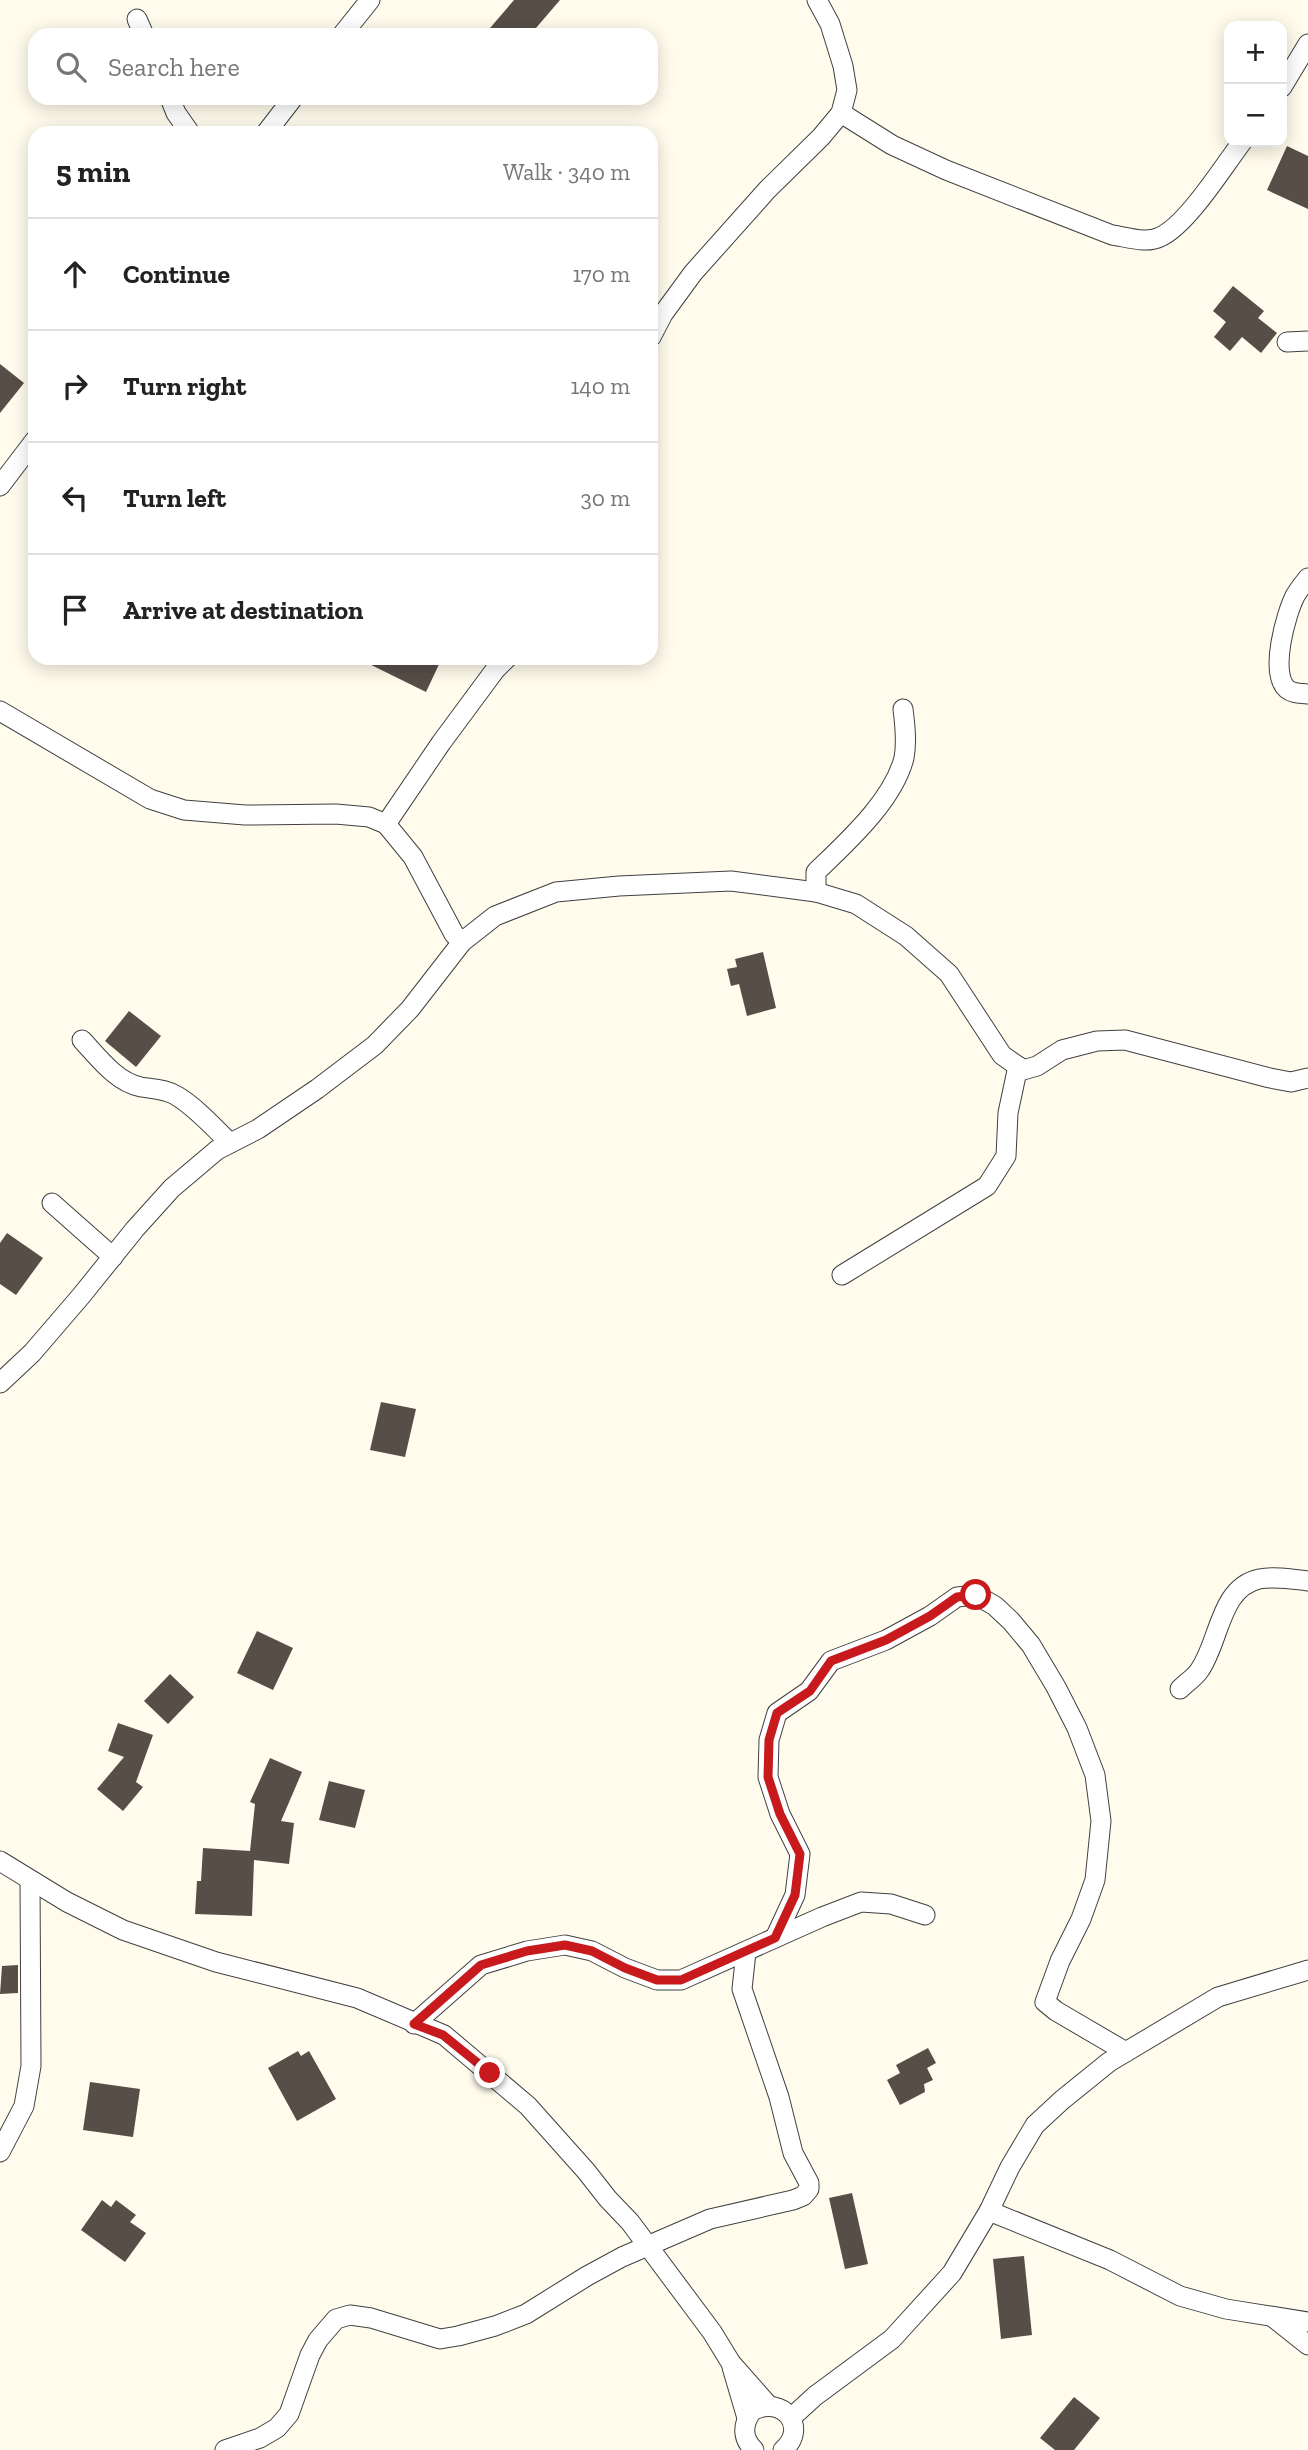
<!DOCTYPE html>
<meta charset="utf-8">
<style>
:root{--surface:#fff;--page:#f2f2f2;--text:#222;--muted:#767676;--line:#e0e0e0}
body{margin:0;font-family:"Zilla Slab",serif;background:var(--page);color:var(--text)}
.controls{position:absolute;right:21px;top:21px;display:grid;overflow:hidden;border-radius:14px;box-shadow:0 4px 18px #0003}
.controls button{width:63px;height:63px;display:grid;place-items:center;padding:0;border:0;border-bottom:2px solid var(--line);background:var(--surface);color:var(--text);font:35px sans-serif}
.stop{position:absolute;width:21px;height:21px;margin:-16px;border:5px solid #c81a1d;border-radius:50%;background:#fff}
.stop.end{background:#c81a1d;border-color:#fff;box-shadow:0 2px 7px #0008}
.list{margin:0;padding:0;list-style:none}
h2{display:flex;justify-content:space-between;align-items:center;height:91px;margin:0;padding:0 28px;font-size:30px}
h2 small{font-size:23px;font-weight:400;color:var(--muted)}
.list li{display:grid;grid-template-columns:46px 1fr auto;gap:21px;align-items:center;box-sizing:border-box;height:112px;padding:0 28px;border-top:2px solid var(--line)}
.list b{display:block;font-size:26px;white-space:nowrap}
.list em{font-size:23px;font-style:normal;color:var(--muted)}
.icon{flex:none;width:38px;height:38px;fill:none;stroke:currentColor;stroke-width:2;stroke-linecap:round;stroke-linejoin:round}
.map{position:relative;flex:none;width:1308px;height:2450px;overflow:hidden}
.search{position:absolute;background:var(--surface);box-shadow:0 4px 18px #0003;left:28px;top:28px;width:630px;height:77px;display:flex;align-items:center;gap:18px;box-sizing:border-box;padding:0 24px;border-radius:21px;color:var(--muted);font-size:26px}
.panel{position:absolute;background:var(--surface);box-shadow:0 4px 18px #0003;left:28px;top:126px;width:630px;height:539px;border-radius:21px}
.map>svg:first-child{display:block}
.building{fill:#574e48}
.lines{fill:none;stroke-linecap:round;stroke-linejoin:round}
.minor-casing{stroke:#404040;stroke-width:21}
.minor{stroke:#fff;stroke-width:19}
.route{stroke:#c81a1d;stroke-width:9}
</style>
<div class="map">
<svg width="1308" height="2450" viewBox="0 0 1308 2450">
<rect width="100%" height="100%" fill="#fffced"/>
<g class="building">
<polygon points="514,0 560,0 530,35 484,35"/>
<polygon points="1287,146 1308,156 1308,209 1267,190"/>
<polygon points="1233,286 1264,311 1258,318 1277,333 1261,353 1242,337 1230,351 1214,337 1226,322 1213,311"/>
<polygon points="0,364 24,383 0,413"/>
<polygon points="357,658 442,658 426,692"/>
<polygon points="763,952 776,1008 747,1016 739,984 731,986 727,969 737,967 735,959"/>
<polygon points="129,1011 161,1036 136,1067 105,1041"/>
<polygon points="7,1233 43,1258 16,1295 0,1284 0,1243"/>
<polygon points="381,1402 416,1409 405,1457 370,1450"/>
<polygon points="257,1631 293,1648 273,1690 237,1673"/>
<polygon points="170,1674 194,1697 168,1724 144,1701"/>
<polygon points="118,1723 153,1735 136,1782 143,1787 123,1811 97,1789 124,1757 108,1751"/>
<polygon points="270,1758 302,1772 281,1821 294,1823 289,1864 254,1860 252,1916 195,1914 197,1881 201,1881 203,1848 250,1851 255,1804 250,1802"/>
<polygon points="329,1781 365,1790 355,1828 319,1820"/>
<polygon points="18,1965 18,1993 0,1994 2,1966"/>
<polygon points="928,2048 936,2063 927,2068 933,2080 924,2084 925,2092 900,2105 887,2080 900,2073 896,2065"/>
<polygon points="298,2051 301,2056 309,2051 336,2099 297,2121 268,2068"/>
<polygon points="90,2082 140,2089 133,2137 83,2130"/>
<polygon points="852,2193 868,2264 845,2269 829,2198"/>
<polygon points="102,2200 111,2207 116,2200 136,2215 130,2222 146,2233 125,2262 81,2230"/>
<polygon points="1024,2256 1032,2335 1001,2339 993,2259"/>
<polygon points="1074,2397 1100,2418 1074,2450 1055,2450 1040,2438"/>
</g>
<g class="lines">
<g class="minor-casing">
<g id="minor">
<polyline points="137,19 144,35"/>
<polyline points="342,35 370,0"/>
<polyline points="1282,87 1308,44"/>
<polyline points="170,98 176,113 190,133"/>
<path d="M 841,113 L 892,145 L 946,170 L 1112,235 C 1127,237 1146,244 1160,237 C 1187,225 1223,167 1242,142"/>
<polyline points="266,133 293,98"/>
<polyline points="651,337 663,314 693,273 767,190 821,137 841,113 847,90 843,66 830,24 817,0"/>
<polyline points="1287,342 1308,341"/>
<polyline points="0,486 35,440"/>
<path d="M 1308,578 C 1304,583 1299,589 1295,596 C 1286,614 1269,673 1287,689 C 1293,694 1301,693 1308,694"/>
<polyline points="0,711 150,799 184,810 245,815 336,814 369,817 386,824 413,857 454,934 462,942"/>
<polyline points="386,824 441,743 495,670 507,658"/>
<path d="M 816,892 L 816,872 C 847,842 893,801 904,758 C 907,742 905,725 903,709"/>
<path d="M 82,1040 C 98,1057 116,1082 141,1087 C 153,1089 166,1089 177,1096 C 197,1108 214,1128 230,1143"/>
<polyline points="52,1203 113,1257"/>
<polyline points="842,1275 987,1186 1006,1156 1008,1113 1018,1066"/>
<polyline points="0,1383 32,1353 81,1296 135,1229 172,1188 217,1150 258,1129 317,1089 375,1045 410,1009 462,942 495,916 556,892 619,886 731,881 816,892 856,904 906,936 949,974 1002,1055 1023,1070 1037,1066 1062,1050 1097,1041 1125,1040 1270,1078 1291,1082 1308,1078"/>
<path d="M 1180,1689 C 1186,1683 1194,1678 1199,1671 C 1220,1642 1219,1588 1259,1579 C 1275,1576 1292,1579 1308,1581"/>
<polyline points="0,1861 67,1902 123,1930 216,1962 357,1998 444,2035 528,2106 586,2171 608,2199 630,2222 712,2332 731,2363 768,2405"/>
<polyline points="775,1938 795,1895 800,1854 780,1814 768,1777 769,1740 777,1713 809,1691 831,1661 886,1640 930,1616 957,1597 976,1595 995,1606 1011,1621 1031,1645 1056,1687 1077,1728 1095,1775 1101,1821 1095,1880 1081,1919 1060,1961 1045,2002 1056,2011 1126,2052"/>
<polyline points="414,2024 481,1965 527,1951 565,1945 592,1951 625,1968 657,1980 681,1980 822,1917 861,1902 891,1904 925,1915"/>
<polyline points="0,2152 24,2106 31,2066 30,1880"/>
<polyline points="989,2211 1110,2260 1180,2296 1226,2309 1308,2322"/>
<polyline points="1274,2318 1308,2345"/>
<polyline points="732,2367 747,2418"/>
<polyline points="791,2418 815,2396 892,2339 952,2273 989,2211 1010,2167 1035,2125 1062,2100 1109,2062 1218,1997 1308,1970"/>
<polyline points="225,2450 260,2438 277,2428 289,2414 310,2355 318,2340 336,2319 350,2315 371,2318 440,2339 458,2336 495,2326 526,2314 587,2276 622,2257 710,2219 793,2200 803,2196 809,2189 809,2183 793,2153 779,2097 742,1989 746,1952"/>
<path d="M 754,2450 C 742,2438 742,2425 752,2411 C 783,2394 809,2428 783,2450"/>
</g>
</g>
<use href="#minor" class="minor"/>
</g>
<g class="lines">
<polyline class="route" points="490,2073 443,2035 414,2024 481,1965 527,1951 565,1945 592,1951 625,1968 657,1980 681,1980 775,1938 795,1895 800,1854 780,1814 768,1777 769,1740 777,1713 810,1691 831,1661 886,1640 930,1616 957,1597 976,1595"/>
</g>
</svg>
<div class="controls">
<button>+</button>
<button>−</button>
</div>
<div class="stop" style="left:976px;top:1595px"></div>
<div class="stop end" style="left:490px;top:2073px"></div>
<div class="search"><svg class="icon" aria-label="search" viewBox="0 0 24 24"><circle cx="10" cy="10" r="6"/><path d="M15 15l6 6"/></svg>Search here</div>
<section class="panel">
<h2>5 min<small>Walk · 340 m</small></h2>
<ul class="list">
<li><svg class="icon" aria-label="ahead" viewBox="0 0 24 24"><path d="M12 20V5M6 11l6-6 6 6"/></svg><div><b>Continue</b></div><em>170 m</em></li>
<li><svg class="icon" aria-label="right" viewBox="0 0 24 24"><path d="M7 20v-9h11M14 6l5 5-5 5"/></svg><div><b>Turn right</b></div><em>140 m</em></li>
<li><svg class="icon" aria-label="left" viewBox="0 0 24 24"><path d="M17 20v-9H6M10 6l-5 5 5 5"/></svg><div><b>Turn left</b></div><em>30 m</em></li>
<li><svg class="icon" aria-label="arrive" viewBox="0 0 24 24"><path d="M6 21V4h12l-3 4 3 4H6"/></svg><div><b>Arrive at destination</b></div></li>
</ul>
</section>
</div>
